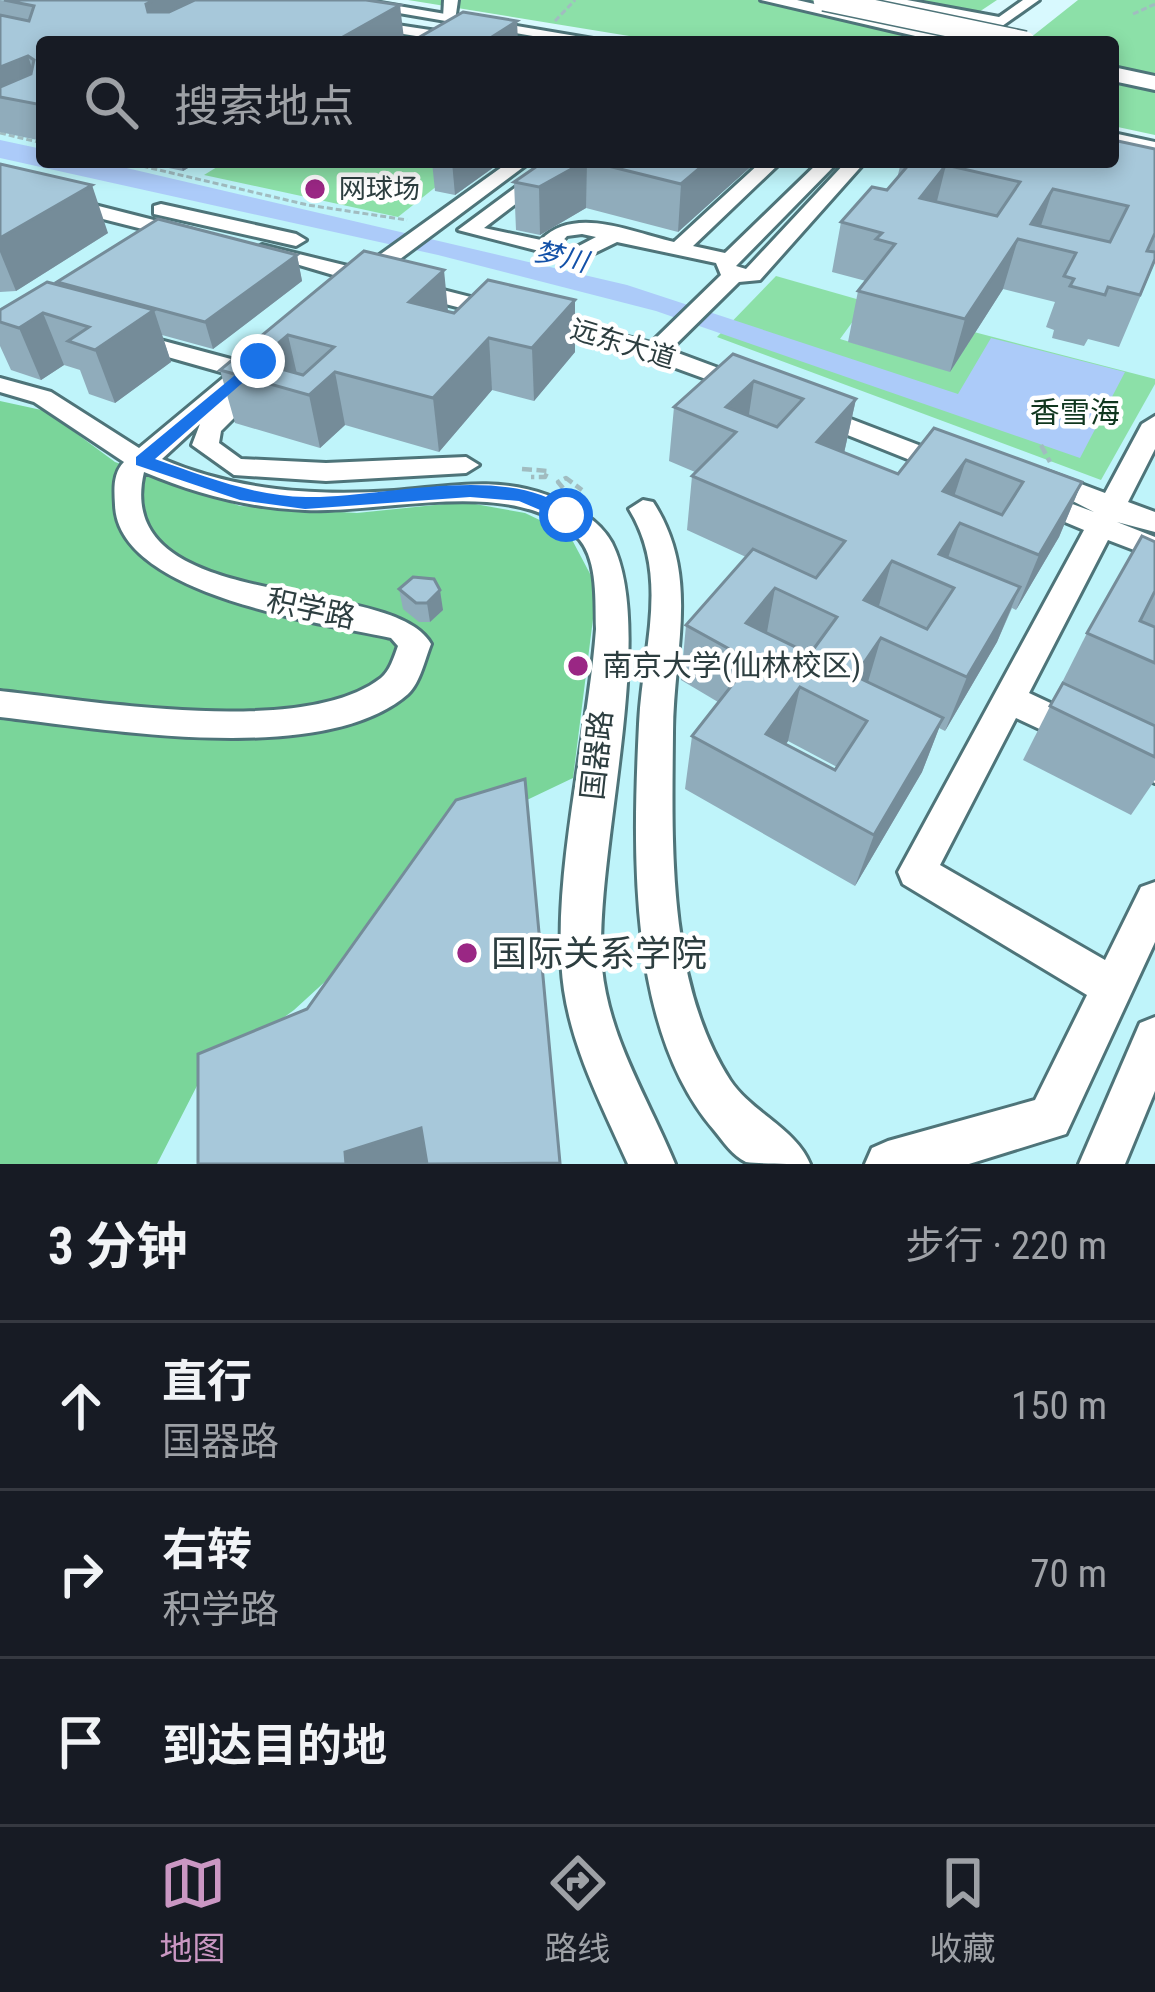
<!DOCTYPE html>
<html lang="zh">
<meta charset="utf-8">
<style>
:root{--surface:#171b24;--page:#242831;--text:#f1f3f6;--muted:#9ea1a6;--line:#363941;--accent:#ca97c3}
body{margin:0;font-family:"Roboto Condensed","Noto Sans SC",sans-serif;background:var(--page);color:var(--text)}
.stop{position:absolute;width:36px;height:36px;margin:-27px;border:9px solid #1a73e8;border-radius:50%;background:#fff}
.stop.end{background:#1a73e8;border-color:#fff;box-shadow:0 3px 12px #0008}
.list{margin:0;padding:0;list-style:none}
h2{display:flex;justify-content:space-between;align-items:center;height:156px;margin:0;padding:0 48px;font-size:51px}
h2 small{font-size:39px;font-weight:400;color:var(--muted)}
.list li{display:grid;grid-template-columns:78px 1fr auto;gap:36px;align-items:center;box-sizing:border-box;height:168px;padding:0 48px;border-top:3px solid var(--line)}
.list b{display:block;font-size:45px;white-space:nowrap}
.list p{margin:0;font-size:39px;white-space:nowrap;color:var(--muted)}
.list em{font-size:39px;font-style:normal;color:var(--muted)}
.icon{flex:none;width:66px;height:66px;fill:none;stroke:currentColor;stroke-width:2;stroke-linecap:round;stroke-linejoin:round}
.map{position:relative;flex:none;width:1155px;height:1164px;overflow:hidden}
.search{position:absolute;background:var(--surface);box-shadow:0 6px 18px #0003;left:36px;right:36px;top:36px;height:132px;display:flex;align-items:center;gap:30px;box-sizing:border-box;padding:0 42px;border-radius:12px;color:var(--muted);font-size:45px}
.sheet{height:660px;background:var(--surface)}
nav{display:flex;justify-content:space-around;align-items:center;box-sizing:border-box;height:168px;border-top:3px solid var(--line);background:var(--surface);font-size:33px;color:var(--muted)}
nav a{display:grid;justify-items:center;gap:6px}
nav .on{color:var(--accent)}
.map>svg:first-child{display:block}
.built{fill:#bff4fa}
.green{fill:#8ce0a8}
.forest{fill:#7ad59a}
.water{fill:#accbf9}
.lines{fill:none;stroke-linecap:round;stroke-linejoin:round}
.minor-casing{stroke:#4e7479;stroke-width:6}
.major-casing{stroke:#4e7479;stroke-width:6}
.highway-casing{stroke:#4e7479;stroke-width:6}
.path-far1{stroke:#a1bcc0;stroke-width:3;stroke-dasharray:6 3;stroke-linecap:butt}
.path{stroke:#a1bcc0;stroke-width:4.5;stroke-dasharray:10 4.5;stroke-linecap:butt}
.minor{fill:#fff;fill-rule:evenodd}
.major{fill:#fff;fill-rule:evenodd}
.highway{fill:#fff;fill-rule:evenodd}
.highway-bridge-casing{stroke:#4e7479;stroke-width:24;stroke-linecap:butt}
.highway-bridge{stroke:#fff;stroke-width:21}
.wall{fill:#90acbb;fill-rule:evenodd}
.shaded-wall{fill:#758c99}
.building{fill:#a7c8da;stroke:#758c99;stroke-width:3;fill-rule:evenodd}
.route{fill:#1a73e8}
.poi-dot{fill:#9a2784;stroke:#fff;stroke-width:4.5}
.labels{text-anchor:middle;stroke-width:9;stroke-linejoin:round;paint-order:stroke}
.far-poi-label{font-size:27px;fill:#2d3e40;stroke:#fff;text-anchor:start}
.far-water-label{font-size:27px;font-style:italic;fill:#1351a8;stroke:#fff}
.far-street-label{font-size:27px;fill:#2d3e40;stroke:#fff}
.park-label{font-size:30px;fill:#0f361e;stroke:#fff}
.street-label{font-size:30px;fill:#2d3e40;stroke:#fff}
.poi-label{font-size:30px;fill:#2d3e40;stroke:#fff;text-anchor:start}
.near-poi-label{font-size:36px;fill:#2d3e40;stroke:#fff;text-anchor:start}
</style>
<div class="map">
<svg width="1155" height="1164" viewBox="0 0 1155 1164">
<rect width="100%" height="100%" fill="#d8f9fe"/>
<polygon class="built" points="0,0 258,0 519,42 42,42 42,162 1113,162 1155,167 1155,1164 0,1164"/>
<g class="green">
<polygon points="408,0 997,0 934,42 666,42"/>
<polygon points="1078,0 1155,0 1155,135 1113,126 1113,42 1025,42"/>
<polygon points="225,162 467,162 398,217 204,175"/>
<polygon points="776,276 867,302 840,339 949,371 974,332 1155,379 1155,384 1101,480 717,337"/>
</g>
<polygon class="forest" points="0,401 46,411 115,462 240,506 357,513 464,502 525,513 569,534 597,587 573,778 456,834 375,936 294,1010 201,1078 157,1164 0,1164"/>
<polygon class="water" points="0,140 42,149 42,162 101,162 627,285 958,394 991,338 1125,372 1080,458 656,311 438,255 0,158"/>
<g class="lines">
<g class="minor-casing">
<g id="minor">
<polygon points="444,0 458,0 455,21 443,18"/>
<polygon points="879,0 907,0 999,17 1023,0 1039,0 988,36 981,32 990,24"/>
<polygon points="364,20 483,38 490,42 454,42 359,27"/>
<path d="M 509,162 L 530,162 L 380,274 L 651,343 L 721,275 L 716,263 L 617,242 L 578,261 L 458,230 L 550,162 L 571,162 L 484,228 L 541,240 C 575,205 633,233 674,242 L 761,162 L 781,162 L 693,246 L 725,253 L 819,162 L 838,162 L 736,266 L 746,269 L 846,162 L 865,162 L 760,280 L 739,282 L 670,350 L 756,382 L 756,392 L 747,394 L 629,351 L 367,284 L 348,287 L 347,279 L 252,251 L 262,245 L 360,269 ZM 582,234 L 596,237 L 575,248 L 559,245 L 567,236 Z"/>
<polygon points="0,181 193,230 196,234 186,240 0,193"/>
<polygon points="161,204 296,234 306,240 296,246 154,214 154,206"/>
<path d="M 130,332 L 242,362 L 261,360 L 261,370 L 230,397 L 246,398 L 249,403 L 221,431 L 219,443 L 241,459 L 326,463 L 466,457 L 479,465 L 466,473 L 326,481 L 234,475 L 192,445 L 200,424 L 162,459 C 237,491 314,496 394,491 C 447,487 496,476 547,495 C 572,505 599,519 612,543 C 658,634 593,857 602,968 C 609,1039 649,1100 675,1164 L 628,1164 C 603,1108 573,1051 564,990 C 549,886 588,738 596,629 C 595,602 598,562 580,540 C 521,473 386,514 305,510 C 249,508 196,494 144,472 C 110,617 392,573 431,644 C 425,659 420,683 408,694 C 324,768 104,729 0,717 L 0,691 C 94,701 304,738 381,678 C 390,671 394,657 398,646 L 391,638 C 324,623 118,596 115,505 C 114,489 113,473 124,462 L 34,402 L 0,392 L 0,378 L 51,392 L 139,448 L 228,374 L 122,344 L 122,334 Z"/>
<polygon points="814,405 963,462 967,468 963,474 945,474 805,418 801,413"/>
<polygon points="1155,416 1155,449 1128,502 1155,512 1155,532 1117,522 1155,537 1155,558 1108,540 1029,693 1155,752 1155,783 1016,718 940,865 1105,960 1141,887 1155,882 1155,942 1066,1134 969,1164 865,1164 872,1148 888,1141 1035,1100 1087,995 903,884 898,872 1084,530 1022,504 1018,498 1032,489 1094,512 1030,479 1044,470 1105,493 1142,424"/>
<path d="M 643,500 L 653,502 C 701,576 673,651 673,733 C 672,845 667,982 730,1080 C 751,1112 796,1129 810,1164 C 792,1164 762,1164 746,1162 C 733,1156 723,1141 714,1130 C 627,1029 633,850 639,724 C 642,650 671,577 629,509 Z"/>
<polygon points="1155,1017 1155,1091 1125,1164 1079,1164 1140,1023"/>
</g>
</g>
<g class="major-casing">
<g id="major">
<polygon points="323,0 363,0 611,42 568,42"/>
<polygon points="1113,133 1155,142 1155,154 1113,145"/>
</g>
</g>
<g class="highway-casing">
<g id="highway">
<polygon points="761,0 797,0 980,42 941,42"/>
<polygon points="1113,67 1155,76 1155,90 1113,81"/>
</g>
</g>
<g class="path-far1">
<polyline points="1133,14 1155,4"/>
<polyline points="555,21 575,0"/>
<polyline points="0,133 42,143"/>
<polyline points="125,162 308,205 407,220"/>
</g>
<g class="path">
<polyline points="1041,445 1050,462"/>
<polyline points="522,469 548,471 545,477 531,477"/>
<polyline points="563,488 558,482 566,478 582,490"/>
</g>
<use href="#minor" class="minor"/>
<use href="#major" class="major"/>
<use href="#highway" class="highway"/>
<g class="highway-bridge-casing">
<polyline id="highway-bridge" points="824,0 1025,42"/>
</g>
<use href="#highway-bridge" class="highway-bridge"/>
</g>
<g class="wall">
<polygon points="0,0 404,39 42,42 42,141 0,132"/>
<polygon points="1155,149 1155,262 1119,347 1088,339 1084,346 1052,338 1054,330 1046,327 1055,302 1003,289 950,372 848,342 858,291 866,281 832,272 841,222 887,190 897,179 901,162 1113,162"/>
<polygon points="140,162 198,162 183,171"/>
<polygon points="432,162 501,162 455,195 435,191"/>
<polygon points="543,162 756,162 678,232 586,208 540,235 516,230 514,182"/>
<polygon points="0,164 108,233 16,291 0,292"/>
<polygon points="364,251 448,312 454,313 575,300 575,352 534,401 492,390 439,452 345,425 320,448 235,423 220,370"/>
<polygon points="297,255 302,281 213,349 162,335 171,362 115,403 89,394 80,370 64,365 41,380 11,370 0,346 0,310 58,285 57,282"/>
<path d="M 733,354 L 856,399 L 844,453 L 898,474 L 934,428 L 1082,482 L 1059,537 L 1016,610 L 1012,608 L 997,642 L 945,731 L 939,728 L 922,772 L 855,886 L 685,789 L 692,736 L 718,702 L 681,680 L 686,625 L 746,557 L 687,530 L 692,476 L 695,472 L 669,461 L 674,407 ZM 788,741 L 837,767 L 835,770 L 786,744 Z"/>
<polygon points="1155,542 1155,780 1131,815 1023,760 1087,633"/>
<polygon points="399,589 443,610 430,622 419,622 403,609"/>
</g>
<g class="shaded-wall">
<polygon points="155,0 212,0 155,38 146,4"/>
<polygon points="400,5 404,39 399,42 334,42"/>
<polygon points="517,21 518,42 484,42"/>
<polygon points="28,56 40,92 0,97 0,67"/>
<polygon points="180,162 198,162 183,171"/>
<polygon points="452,162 501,162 455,195"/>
<polygon points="584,162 587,162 586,208 540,235 539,187"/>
<polygon points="707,162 756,162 678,232 681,184"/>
<polygon points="946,165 934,213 920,198"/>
<polygon points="92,185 108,233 16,291 0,252 0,238"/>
<polygon points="1053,189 1037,238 1031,224"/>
<polygon points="1018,239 1003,289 950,372 965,319"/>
<polygon points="297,255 302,281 213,349 205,322"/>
<polygon points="444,270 449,321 409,302"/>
<polygon points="575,300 575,352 534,401 532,348"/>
<polygon points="154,310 171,362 115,403 95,350"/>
<polygon points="43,313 64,365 41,380 19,328"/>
<polygon points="288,335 300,387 256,362"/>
<polygon points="489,338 492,390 439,452 433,398"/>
<polygon points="335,372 345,425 320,448 309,395"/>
<polygon points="754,381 746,434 736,432 726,407"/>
<polygon points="856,399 844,453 817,442"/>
<polygon points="966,460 948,515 943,491"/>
<polygon points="1082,482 1059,537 1016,610 1039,555"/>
<polygon points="960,523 941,578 939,554"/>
<polygon points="892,561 876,616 864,600"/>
<polygon points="1020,587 997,642 945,731 967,677"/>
<polygon points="775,588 765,643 746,623"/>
<polygon points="440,590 443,610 430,622 427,603"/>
<polygon points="881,638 865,692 855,676"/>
<polygon points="800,687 788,741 764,775 766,734"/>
<polygon points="943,718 922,772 855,886 874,835"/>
<polygon points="421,1128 432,1164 346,1164 345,1152"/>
</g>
<g class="building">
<polygon points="4,0 155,0 146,4 148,12 169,12 195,0 366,0 400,5 334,42 42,42 42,105 0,97 0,87 31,74 34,60 28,56 0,67 0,15 29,21 34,6"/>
<polygon points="463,12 517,21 484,42 411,42"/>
<path d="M 1113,140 L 1155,149 L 1155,233 L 1147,251 L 1155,252 L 1155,259 L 1140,295 L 1108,287 L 1105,295 L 1070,286 L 1074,279 L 1064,276 L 1076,253 L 1018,239 L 965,319 L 858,291 L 895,244 L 876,239 L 882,233 L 841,222 L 872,187 L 887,190 L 911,162 L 1113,162 ZM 946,165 L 1020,182 L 997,216 L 920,198 ZM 1053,189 L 1128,206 L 1110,242 L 1031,224 Z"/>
<polygon points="543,162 584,162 539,187 514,182"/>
<polygon points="592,162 707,162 681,184"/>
<polygon points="0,164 92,185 0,238"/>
<polygon points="158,219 297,255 205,322 57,282"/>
<path d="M 364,251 L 444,270 L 409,302 L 454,313 L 488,280 L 575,300 L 532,348 L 489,338 L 433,398 L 335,372 L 309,395 L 220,370 ZM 288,335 L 334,347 L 303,375 L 256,362 Z"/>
<polygon points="47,282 154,310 95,350 68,341 89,327 43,313 19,328 0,322 0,310"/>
<path d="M 733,354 L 856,399 L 817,442 L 898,474 L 934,428 L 1082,482 L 1039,555 L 960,523 L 939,554 L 1020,587 L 967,677 L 881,638 L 855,676 L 943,718 L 874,835 L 692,736 L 751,661 L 686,625 L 753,549 L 816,578 L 845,541 L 692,476 L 736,432 L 674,407 ZM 754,381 L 803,399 L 777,427 L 726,407 ZM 966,460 L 1023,482 L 1002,515 L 943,491 ZM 892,561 L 954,588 L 927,629 L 864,600 ZM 775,588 L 837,617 L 810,654 L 746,623 ZM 800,687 L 867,721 L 835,770 L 766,734 Z"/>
<polygon points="1142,536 1155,542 1155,591 1140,621 1155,627 1155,663 1087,633"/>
<polygon points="413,577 434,579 440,590 427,603 416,603 399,589"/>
<polygon points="1063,683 1155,726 1155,757 1050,706"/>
<polygon points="525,779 560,1163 427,1164 421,1128 345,1152 346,1164 198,1164 198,1054 307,1009 456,800"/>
</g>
<path class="route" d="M 258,356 L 264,364 L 155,459 C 204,476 253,496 306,497 C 381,499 514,459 575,515 L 566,521 L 519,501 L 470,497 L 305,509 L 240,500 L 136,465 L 136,457 Z"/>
<g class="poi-dot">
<circle cx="315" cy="189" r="12"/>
<circle cx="578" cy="666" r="12"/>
<circle cx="467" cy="953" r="12"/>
</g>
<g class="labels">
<g class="far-poi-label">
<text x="339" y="198">网球场</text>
</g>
<g class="far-water-label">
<text transform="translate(561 257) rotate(13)" y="9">梦川</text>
</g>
<g class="far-street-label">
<text transform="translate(623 344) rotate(17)" y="9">远东大道</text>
</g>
<g class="park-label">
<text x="1075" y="423">香雪海</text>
</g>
<g class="street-label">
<text transform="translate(311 609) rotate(12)" y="10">积学路</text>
<text transform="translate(597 755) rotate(-84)" y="10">国器路</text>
</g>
<g class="poi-label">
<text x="602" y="676">南京大学(仙林校区)</text>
</g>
<g class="near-poi-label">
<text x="491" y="966">国际关系学院</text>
</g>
</g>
</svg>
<div class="stop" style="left:566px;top:515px"></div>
<div class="stop end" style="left:258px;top:361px"></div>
<div class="search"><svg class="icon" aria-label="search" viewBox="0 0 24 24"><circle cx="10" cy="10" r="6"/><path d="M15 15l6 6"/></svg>搜索地点</div>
</div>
<section class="sheet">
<h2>3 分钟<small>步行 · 220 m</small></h2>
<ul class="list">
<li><svg class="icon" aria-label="ahead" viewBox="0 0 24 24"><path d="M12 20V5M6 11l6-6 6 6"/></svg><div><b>直行</b><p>国器路</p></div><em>150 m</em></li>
<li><svg class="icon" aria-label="right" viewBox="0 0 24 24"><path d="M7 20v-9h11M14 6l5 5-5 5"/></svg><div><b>右转</b><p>积学路</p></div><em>70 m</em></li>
<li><svg class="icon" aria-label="arrive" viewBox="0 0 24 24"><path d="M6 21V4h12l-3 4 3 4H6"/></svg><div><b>到达目的地</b></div></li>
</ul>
</section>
<nav>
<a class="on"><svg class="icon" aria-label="map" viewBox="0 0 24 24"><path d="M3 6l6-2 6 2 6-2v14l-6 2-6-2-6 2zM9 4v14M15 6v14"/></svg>地图</a>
<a><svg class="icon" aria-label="directions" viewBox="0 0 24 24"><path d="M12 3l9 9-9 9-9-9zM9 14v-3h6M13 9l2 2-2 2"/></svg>路线</a>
<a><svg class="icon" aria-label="saved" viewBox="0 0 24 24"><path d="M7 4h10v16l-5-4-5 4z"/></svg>收藏</a>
</nav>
